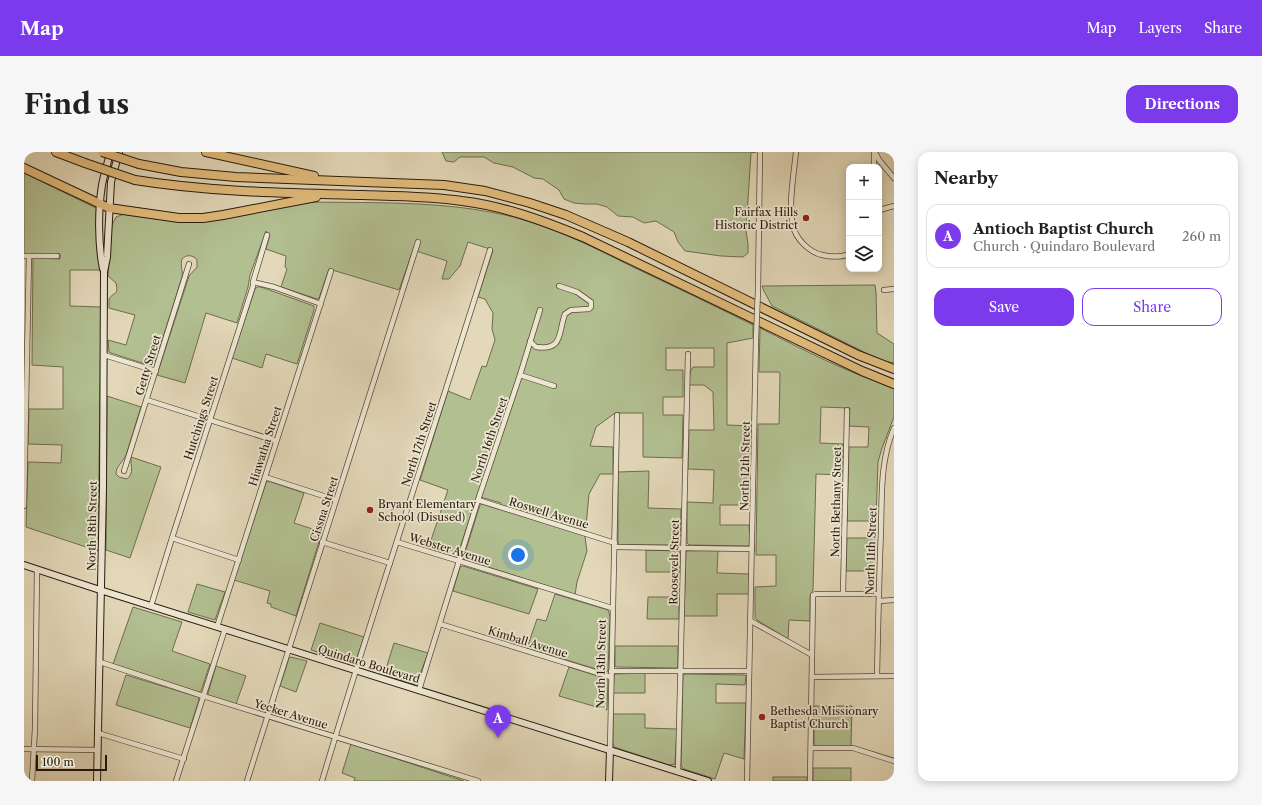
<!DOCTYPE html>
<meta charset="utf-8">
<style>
:root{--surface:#fff;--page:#f6f6f6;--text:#202124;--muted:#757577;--line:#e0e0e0;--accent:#7c3aed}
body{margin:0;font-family:"Libre Caslon Text",serif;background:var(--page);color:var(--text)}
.controls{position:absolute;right:12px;top:12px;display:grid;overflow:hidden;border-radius:8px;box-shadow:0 2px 10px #0003}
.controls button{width:36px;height:36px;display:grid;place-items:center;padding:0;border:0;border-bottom:1px solid var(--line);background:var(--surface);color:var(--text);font:20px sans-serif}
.scale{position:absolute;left:12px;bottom:10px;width:71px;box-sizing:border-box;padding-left:4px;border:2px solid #281b0c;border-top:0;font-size:11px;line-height:14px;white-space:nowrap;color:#281b0c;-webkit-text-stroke:3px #ede6d2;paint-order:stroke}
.you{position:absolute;left:494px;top:403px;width:14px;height:14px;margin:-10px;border:3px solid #fff;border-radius:50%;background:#1a73e8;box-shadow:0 0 0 6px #1a73e833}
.badge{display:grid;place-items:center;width:26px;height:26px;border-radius:50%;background:var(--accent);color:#fff;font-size:13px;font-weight:700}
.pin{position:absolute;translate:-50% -33px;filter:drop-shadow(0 1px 2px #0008)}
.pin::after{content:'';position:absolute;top:21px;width:14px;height:12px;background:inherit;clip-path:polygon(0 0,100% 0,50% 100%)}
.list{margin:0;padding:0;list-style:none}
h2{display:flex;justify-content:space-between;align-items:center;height:52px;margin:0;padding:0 16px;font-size:17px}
h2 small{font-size:13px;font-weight:400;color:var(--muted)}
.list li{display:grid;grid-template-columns:26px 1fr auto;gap:12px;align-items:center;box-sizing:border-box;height:64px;margin:0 8px 8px;padding:0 8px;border:1px solid var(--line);border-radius:12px}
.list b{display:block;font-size:15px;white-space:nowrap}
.list p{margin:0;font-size:13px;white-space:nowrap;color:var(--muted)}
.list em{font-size:13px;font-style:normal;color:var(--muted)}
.actions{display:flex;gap:8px;padding:12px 16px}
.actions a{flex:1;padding:9px 0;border:1px solid var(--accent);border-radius:12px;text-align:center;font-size:14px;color:var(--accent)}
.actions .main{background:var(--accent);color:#fff}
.icon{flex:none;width:22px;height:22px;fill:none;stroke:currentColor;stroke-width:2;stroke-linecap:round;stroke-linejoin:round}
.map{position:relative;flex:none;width:870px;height:629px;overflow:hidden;border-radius:12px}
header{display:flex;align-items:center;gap:24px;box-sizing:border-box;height:56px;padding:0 20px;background:var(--accent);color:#fff}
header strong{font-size:19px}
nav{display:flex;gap:22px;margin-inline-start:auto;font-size:14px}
.intro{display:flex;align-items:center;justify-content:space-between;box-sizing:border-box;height:96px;padding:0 24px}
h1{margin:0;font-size:28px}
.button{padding:10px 18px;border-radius:12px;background:var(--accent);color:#fff;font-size:14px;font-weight:700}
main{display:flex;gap:24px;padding:0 24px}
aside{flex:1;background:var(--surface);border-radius:12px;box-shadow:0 2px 10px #0003}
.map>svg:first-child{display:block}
.green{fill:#b2bf91;stroke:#6d6d4e}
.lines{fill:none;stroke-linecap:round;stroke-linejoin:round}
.street-casing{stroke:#574a37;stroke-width:6}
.secondary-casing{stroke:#281b0c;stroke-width:8}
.highway-casing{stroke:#281b0c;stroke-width:10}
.street{stroke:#ede6d2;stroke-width:4.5}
.secondary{stroke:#ede6d2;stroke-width:6}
.highway{stroke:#e2bc7c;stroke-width:8}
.street-bridge-casing{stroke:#574a37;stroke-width:6;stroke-linecap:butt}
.highway-bridge-casing{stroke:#281b0c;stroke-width:10;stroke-linecap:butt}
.street-bridge{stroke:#ede6d2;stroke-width:4.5}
.highway-bridge{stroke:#e2bc7c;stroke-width:8}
.poi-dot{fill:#8f2418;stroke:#ede6d2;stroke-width:1.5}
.labels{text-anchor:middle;stroke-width:3.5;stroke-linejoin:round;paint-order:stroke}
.poi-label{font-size:11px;fill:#281b0c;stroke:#ede6d2;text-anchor:start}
.street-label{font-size:11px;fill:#281b0c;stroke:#ede6d2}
</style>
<header>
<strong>Map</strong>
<nav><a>Map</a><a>Layers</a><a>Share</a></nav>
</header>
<div class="intro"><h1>Find us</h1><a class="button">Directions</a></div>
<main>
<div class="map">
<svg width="870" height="629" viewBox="0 0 870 629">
<rect width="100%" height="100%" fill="#e3d8b9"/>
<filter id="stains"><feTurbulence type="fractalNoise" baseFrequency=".005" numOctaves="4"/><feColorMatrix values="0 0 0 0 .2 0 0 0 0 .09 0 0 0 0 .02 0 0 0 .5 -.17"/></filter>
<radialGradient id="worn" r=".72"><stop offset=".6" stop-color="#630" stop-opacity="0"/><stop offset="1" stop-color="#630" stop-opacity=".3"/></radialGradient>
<g class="green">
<polygon points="418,0 732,0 727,1 722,79 724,92 724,101 719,105 697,104 661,99 654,90 650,80 632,69 620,71 609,65 594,64 583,55 573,52 561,52 550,51 540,47 535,38 519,27 510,26 489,15 470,11 460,5 436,5 430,10 422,9"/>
<polygon points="0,21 72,56 74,61 74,86 76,118 46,118 46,154 77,155 74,399 2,375 4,310 37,311 38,293 4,292 5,257 39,257 39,215 8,213 9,106 36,107 36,102 0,102"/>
<path d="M 287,50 C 348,51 412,49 471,61 C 520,70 565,93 609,115 C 649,134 689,153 729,173 L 729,186 L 703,191 L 703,273 L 728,274 L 726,353 L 696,353 L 696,373 L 725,373 L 726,392 L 724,394 L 665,393 L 663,391 L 663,350 L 689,351 L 690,318 L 664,317 L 665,278 L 690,278 L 689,240 L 680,233 L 665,233 L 666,220 L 669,215 L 690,215 L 690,196 L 642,196 L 642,218 L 659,218 L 659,245 L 639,245 L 639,263 L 659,263 L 658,306 L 619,305 L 619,261 L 591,261 L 572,275 L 566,294 L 589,295 L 589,322 L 576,322 L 565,342 L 561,385 L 563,399 L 553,430 L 551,443 L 439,407 L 456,353 L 458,352 L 474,357 L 477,351 L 453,344 L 433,405 L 431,405 L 404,397 L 424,338 L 396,328 L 424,239 L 446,248 L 458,214 L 462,215 L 471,188 L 468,177 L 469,161 L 461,147 L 454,145 L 469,98 L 444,90 L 436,114 L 425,127 L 418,127 L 423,109 L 389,98 L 375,138 L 305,117 L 295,146 L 293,147 L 257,135 L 263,117 L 261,115 L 262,104 L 242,97 L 246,83 L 242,79 L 226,123 L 224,135 L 213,171 L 182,161 L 161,231 L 133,223 L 165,124 L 173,115 L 173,108 C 170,103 162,102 158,107 C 156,113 159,118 158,125 L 131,211 L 125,213 L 121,212 L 87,201 L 85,200 L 84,188 L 102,193 L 111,163 L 85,156 L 85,147 C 90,139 95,144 92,131 L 84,124 L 88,73 L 92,65 L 100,62 L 142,68 Z"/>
<polygon points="851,133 852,140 853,181 870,192 870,211 860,209 844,202 748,154 740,139 738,134"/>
<polygon points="233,135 237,135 290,154 290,158 273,212 242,202 238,216 208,206 231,137"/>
<path d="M 736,176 C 780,198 823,221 870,235 L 870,265 L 858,296 L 854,310 L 852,369 L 823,369 L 825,295 L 844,295 L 845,275 L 825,274 L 826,256 L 797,255 L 796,291 L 819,292 L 819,323 L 792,322 L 789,438 L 786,444 L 786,469 L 765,468 L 764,487 L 733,468 L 731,465 L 731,435 L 752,434 L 752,403 L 732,403 L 734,272 L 755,272 L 756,222 L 755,220 L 735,220 Z"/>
<path d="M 83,244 L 117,255 L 102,303 C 99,310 92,314 92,322 L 95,325 L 103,327 C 111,320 106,314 107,305 L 137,315 L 106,406 L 82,398 Z"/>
<polygon points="625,319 624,356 657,357 656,391 655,393 596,393 594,391 594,320"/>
<polygon points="244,329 280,341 270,371 298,380 272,464 247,455 247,452 243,451 246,439 210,428 242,331"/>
<polygon points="823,386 851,386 851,419 822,419"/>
<polygon points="622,398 655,399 656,401 656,420 622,420"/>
<polygon points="694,398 693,421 725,422 725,442 693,442 693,464 660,464 662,400 663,399"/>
<polygon points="439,414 514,437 505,462 429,439 436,415"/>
<polygon points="173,432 201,440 191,468 164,460"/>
<polygon points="531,442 584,458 586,464 584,519 582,520 503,496 513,467 522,469"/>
<polygon points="624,445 655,445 655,467 623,467"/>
<polygon points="109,455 158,470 148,499 186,512 177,539 175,540 89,512"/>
<polygon points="296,471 340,485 331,511 327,511 287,498"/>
<polygon points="370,491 404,501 392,533 360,523"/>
<polygon points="591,494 654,494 654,514 653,516 593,515 591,514"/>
<polygon points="267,505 283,509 272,540 256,534 265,506"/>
<polygon points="192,514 222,524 212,552 184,543 184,541"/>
<polygon points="545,515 583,527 584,529 583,558 535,544"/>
<polygon points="621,521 621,541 589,541 590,523 592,522"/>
<polygon points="661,522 720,523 722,524 721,533 692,532 692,551 722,551 720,607 700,601 691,627 660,617 657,614 659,523"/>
<polygon points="102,523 174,545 175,548 166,576 92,553"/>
<polygon points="790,554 828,554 827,594 792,594 790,591"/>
<polygon points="589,562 621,562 621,576 653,577 651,612 645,613 590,595 589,591"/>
<polygon points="327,592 440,629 330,629 331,626 318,621"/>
<rect x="789" y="616" width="38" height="13"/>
<rect x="749" y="625" width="34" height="4"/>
</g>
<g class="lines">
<g class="street-casing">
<g id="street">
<path d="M 772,0 C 770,20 764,54 769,74 C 772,87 785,100 798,103 C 807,105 816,106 825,102"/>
<polyline points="851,0 855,8 870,26"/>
<polyline points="850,1 850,15"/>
<polyline points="855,59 859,57 870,54"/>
<polyline points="0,104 33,104"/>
<polyline points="229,130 250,135 297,152"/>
<polyline points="734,138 736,0"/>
<polyline points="860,138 870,137"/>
<path d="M 506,189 L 512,195 C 540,199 534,180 541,162 L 547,158 L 565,157 L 567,155 L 567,150 L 553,140 L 535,134"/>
<polyline points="80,203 132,219"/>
<polyline points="496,223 530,234"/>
<polyline points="123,248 252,289"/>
<polyline points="100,319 165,112"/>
<polyline points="241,325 312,348"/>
<polyline points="454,348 591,391"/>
<polyline points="0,354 5,104"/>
<polyline points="148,386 215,408"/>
<polyline points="298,390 366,411"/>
<polyline points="373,390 588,456"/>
<polyline points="591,395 728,397"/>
<polyline points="819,442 823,258"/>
<polyline points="855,449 870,448"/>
<polyline points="127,454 148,386 229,134 229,130 243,83"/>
<polyline points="727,469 788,503"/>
<polyline points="416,472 587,525"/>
<polyline points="193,475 307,119"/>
<polyline points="76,510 179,544 454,629"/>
<polyline points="587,519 725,519"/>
<path d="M 853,524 C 854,476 855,427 857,378 C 858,343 856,309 870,276"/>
<polyline points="788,525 870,524"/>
<polyline points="395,538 454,348 496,223 516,158"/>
<polyline points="74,581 160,607"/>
<polyline points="787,596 829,596 870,609"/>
<polyline points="0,597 74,598"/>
<polyline points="586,598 593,263"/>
<polyline points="654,620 664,202"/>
<polyline points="8,629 11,576 13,418"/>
<polyline points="152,629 201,477"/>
<polyline points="223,629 394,90"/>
<path d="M 298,629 C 351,451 411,275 466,98"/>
<polyline points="723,629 732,186"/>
<polyline points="786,629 789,443 792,442 854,442"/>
</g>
</g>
<g class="secondary-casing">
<g id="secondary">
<path d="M 79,117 C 74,92 74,58 78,33 C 80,22 84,11 86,0"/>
<polyline points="0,413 76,438 684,629"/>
<polyline points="73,629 79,336 80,120 83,105 87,30 95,0"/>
<polyline points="585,629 586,598"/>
</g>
</g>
<g class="highway-casing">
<g id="highway">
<polyline points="32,0 61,11"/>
<polyline points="182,0 290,24"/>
<polyline points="115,12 157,20 212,25 420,33 461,39 506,51 542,63 604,90 834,203 870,217"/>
<polyline points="0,16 85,56 155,66 179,66 199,63 292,45"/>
<path d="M 111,28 C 186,40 262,41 338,43 C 371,44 404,44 438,49 C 480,54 520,69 559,85 L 838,219 L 870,232"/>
</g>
</g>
<use href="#street" class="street"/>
<use href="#secondary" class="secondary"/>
<use href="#highway" class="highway"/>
<g class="street-bridge-casing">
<polyline id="street-bridge" points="732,186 734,138"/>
</g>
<g class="highway-bridge-casing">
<g id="highway-bridge">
<polyline points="78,0 115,12"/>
<polyline points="61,11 111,28"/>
</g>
</g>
<use href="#street-bridge" class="street-bridge"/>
<use href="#highway-bridge" class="highway-bridge"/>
</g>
<g class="poi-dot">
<circle cx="782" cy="66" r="4"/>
<circle cx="346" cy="358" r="4"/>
<circle cx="738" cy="565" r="4"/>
</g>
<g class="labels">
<g class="poi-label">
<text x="774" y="64" text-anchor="end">Fairfax Hills<tspan x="774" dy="13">Historic District</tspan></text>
<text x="354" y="356">Bryant Elementary<tspan x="354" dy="13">School (Disused)</tspan></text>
<text x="746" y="563">Bethesda Missionary<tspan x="746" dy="13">Baptist Church</tspan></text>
</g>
<g class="street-label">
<text transform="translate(124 213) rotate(-73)" y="4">Getty Street</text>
<text transform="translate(177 266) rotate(-72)" y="4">Hutchings Street</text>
<text transform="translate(465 288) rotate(-71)" y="4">North 16th Street</text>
<text transform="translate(395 292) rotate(-72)" y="4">North 17th Street</text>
<text transform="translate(241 294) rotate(-72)" y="4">Hiawatha Street</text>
<text transform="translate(721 314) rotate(-89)" y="4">North 12th Street</text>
<text transform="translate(812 350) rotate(-89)" y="4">North Bethany Street</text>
<text transform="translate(300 357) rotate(-72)" y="4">Cissna Street</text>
<text transform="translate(525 361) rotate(17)" y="4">Roswell Avenue</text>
<text transform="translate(68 374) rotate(-89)" y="4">North 18th Street</text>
<text transform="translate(426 397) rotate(17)" y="4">Webster Avenue</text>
<text transform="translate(847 399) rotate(-88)" y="4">North 11th Street</text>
<text transform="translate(650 410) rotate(-89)" y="4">Roosevelt Street</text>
<text transform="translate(504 490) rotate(17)" y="4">Kimball Avenue</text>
<text transform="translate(345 512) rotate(17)" y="4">Quindaro Boulevard</text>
<text transform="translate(577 512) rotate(-89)" y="4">North 13th Street</text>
<text transform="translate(267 562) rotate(17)" y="4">Yecker Avenue</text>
</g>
</g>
<rect width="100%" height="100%" filter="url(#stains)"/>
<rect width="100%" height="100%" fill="url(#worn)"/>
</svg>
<div class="controls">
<button>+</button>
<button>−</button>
<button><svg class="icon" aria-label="layers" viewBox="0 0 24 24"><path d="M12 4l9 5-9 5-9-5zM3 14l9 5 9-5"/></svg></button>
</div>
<div class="scale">100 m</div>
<div class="you"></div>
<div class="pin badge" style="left:474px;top:586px">A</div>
</div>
<aside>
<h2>Nearby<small></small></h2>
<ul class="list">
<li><span class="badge">A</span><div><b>Antioch Baptist Church</b><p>Church · Quindaro Boulevard</p></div><em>260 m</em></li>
</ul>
<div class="actions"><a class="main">Save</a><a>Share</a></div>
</aside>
</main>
